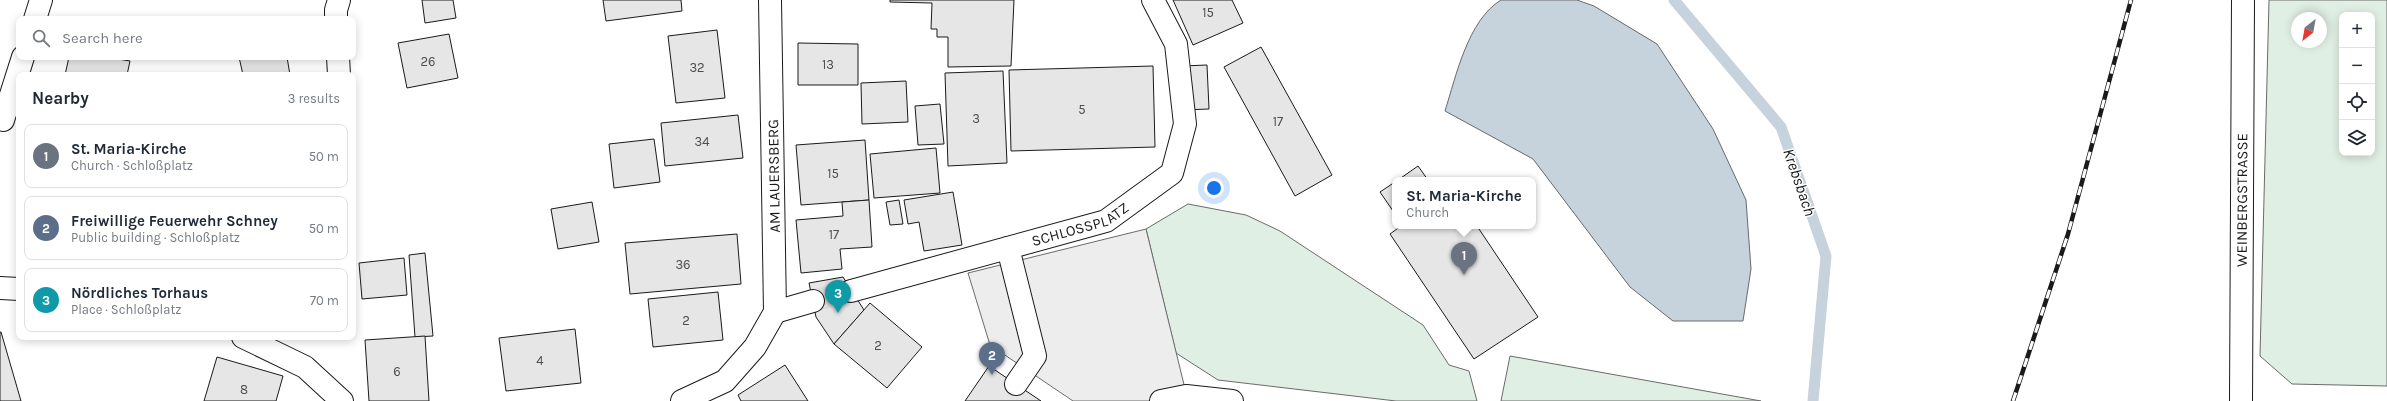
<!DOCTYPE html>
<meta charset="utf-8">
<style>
:root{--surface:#fff;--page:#f2f2f3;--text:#1f2937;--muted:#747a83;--line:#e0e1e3;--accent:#db2777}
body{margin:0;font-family:Karla,sans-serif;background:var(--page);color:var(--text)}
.controls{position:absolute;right:12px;top:12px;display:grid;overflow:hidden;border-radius:8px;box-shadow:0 2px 10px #0003}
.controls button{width:36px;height:36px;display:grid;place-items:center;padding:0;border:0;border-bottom:1px solid var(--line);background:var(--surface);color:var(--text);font:20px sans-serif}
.compass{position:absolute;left:2291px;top:12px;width:36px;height:36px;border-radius:50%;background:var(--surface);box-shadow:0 2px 10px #0003;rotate:211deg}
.you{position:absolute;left:1214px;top:188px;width:14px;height:14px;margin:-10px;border:3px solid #fff;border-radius:50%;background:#1a73e8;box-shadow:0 0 0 6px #1a73e833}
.badge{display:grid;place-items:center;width:26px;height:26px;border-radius:50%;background:var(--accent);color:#fff;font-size:13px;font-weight:700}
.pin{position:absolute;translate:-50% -33px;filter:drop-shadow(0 1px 2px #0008)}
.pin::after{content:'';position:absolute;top:21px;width:14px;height:12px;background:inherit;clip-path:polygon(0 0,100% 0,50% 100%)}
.popup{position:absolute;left:1392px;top:177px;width:144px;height:52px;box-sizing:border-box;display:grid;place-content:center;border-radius:8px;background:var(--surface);filter:drop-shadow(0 1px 3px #0005);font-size:13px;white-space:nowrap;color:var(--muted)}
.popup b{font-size:15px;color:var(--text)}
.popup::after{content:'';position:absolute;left:50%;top:100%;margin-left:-8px;border:8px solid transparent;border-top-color:var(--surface)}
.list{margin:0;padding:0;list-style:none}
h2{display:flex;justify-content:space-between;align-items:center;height:52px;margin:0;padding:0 16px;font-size:17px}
h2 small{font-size:13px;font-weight:400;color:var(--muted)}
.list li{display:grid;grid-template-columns:26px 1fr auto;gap:12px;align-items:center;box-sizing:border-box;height:64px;margin:0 8px 8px;padding:0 8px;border:1px solid var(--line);border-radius:8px}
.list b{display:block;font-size:15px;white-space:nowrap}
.list p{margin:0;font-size:13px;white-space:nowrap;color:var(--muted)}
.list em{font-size:13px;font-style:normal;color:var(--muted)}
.icon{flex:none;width:22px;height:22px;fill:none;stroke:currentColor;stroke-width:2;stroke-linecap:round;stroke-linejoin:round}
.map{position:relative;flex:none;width:2387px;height:401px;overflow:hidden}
.search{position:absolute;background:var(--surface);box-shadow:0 2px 10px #0003;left:16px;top:16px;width:340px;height:44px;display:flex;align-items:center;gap:10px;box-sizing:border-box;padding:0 14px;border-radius:8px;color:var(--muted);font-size:15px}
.panel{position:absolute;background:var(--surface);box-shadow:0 2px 10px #0003;left:16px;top:72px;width:340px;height:268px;border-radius:8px}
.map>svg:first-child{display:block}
.green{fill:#e0efe3;stroke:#6a6a6a;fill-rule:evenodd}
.parking{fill:#ededed;stroke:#6a6a6a}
.water{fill:#c6d2dc;stroke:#6a6a6a}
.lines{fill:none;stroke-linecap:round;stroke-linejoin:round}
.stream{stroke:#c6d2dc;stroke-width:11}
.building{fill:#e6e6e6;stroke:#1a1a1a}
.minor-tunnel{stroke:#ddd;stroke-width:22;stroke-dasharray:22 11;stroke-linecap:butt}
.minor-casing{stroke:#1a1a1a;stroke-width:24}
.minor{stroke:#fff;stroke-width:22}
.rail-casing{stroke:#1a1a1a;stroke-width:4.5}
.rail{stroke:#fff;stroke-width:3;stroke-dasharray:9;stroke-linecap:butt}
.labels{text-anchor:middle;stroke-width:3;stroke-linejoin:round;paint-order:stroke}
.number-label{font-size:13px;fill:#4d4d4d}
.street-label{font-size:15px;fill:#1a1a1a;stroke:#fff}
.water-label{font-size:16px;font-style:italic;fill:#1a1a1a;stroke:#fff}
</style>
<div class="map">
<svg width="2387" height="401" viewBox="0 0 2387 401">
<rect width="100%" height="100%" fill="#fff"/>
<g class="green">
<path d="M 2269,0 L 2387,0 L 2387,386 L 2292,384 L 2260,356 ZM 2342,15 L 2372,15 L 2372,153 L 2342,153 ZM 2297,18 L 2321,18 L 2321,42 L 2297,42 Z"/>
<polygon points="1188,204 1246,215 1280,231 1423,325 1449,365 1469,371 1477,401 1396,401 1218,380 1176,353 1146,229"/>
<polygon points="1510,356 1761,401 1501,401"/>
</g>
<polygon class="parking" points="1146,229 1188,401 1073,401 990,345 968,273"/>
<path class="water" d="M 1501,0 L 1577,0 L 1594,6 L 1657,44 L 1713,129 L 1746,200 L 1751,269 L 1743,321 L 1673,321 L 1630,287 L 1533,159 L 1445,111 C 1456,76 1468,20 1501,0 Z"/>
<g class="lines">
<polyline class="stream" points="1674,0 1781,127 1826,256 1813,401"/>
</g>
<g class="building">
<polygon points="422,0 453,0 456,18 425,23"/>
<polygon points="603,0 681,0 682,11 606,21"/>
<polygon points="890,0 1014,0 1011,66 948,67 948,37 937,37 937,29 931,29 932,3 890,2"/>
<polygon points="1173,0 1232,0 1243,23 1193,45"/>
<polygon points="717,30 725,98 676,103 668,36"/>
<polygon points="449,34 458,78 407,88 398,43"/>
<polygon points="798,43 858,44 858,85 798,85"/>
<polygon points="1261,47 1332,175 1295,196 1224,67"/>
<polygon points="69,57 106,57 130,61 127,75 65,75"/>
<polygon points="239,57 287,57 290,75 243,75"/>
<polygon points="1207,65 1209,109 1183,110 1182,66"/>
<polygon points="1153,66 1155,147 1011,151 1009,70"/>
<polygon points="1003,71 1007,163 948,166 945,73"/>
<polygon points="906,81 908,122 862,124 861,83"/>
<polygon points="940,104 944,144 918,145 915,106"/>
<polygon points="738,115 743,158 665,166 661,123"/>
<polygon points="654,139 660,182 614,188 609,144"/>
<polygon points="865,140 869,200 801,205 796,145"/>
<polygon points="936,148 940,193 874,198 870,154"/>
<polygon points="1418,166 1428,180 1397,180 1398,180"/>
<polygon points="1395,182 1395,214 1380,192"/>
<polygon points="953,192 962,245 924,251 919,222 908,224 904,200"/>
<polygon points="869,200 872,247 840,249 842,269 801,273 796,220 843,216 842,202"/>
<polygon points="899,200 903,224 890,225 886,202"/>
<polygon points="592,202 599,242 558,249 551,209"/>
<polygon points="1401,226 1477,226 1538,317 1474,359 1390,234"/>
<polygon points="737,234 741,284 630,294 625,243"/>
<polygon points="425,253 433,336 415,337 409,255"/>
<polygon points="404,258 407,295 362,299 359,263"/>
<polygon points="843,277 864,310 834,344 816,317 809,283"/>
<polygon points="718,292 723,340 653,347 648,299"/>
<polygon points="870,303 922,347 887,388 834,344"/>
<polygon points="575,329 581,383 506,391 499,338"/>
<polygon points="0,332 1,332 21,401 0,401"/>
<polygon points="425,336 429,401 369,401 365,340"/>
<polygon points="217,357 283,376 276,401 204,401"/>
<polygon points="785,365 808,401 741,401 738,395"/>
<polygon points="989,366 1041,401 965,401"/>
</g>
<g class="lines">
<polyline class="minor-tunnel" points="813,301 851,291"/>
<g class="minor-casing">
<g id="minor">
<polyline points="35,19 41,0"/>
<polyline points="336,19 336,10 339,0"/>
<polyline points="338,57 339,75"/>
<polyline points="3,120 23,57"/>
<polyline points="1008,248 1035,356 1016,384"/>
<polyline points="0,288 19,289"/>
<path id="s1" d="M 851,291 L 1106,221 L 1172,173 L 1185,124 L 1176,44 L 1153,0"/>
<polyline points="775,312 813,301"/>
<polyline points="243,337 305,367 342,401"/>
<polyline points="682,401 725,381 755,347 775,312 770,0"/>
<polyline points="1161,401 1186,396 1232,401"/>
<path id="s2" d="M 2241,401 L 2243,0"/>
</g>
</g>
<use href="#minor" class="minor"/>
<g class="rail-casing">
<polyline id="rail" points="2013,401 2068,234 2131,0"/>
</g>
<use href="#rail" class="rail"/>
</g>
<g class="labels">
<g class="number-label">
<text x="1208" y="17">15</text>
<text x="428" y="66">26</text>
<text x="828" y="69">13</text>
<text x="697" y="72">32</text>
<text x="1082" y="114">5</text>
<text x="976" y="123">3</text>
<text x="1278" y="126">17</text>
<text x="702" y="146">34</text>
<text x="833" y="178">15</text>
<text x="834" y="239">17</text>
<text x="683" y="269">36</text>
<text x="686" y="325">2</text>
<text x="878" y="350">2</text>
<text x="540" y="365">4</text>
<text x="397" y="376">6</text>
<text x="244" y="394">8</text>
</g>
<g class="street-label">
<text transform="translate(774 176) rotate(-91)" y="5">AM LAUERSBERG</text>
<text dy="5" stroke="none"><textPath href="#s2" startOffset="201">WEINBERGSTRASSE</textPath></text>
<text dy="5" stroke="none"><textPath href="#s1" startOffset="239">SCHLOSSPLATZ</textPath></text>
</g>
<g class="water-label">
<text transform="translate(1800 182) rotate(71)" y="6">Krebsbach</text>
</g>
</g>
</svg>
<div class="controls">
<button>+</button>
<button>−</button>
<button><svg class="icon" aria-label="locate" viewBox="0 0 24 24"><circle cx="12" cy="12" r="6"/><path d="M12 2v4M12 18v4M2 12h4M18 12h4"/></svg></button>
<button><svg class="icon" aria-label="layers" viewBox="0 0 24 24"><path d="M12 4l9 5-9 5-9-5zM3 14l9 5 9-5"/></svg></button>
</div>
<svg class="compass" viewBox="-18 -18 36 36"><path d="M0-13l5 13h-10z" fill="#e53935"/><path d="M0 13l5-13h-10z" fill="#747a83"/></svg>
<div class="you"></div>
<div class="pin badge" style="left:1464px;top:275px;background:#6b7280">1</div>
<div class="popup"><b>St. Maria-Kirche</b>Church</div>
<div class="pin badge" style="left:992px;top:375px;background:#5c6f8a">2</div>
<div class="pin badge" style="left:838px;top:313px;background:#0f9aa8">3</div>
<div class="search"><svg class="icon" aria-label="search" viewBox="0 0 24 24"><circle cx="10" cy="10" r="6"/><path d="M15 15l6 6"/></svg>Search here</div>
<section class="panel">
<h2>Nearby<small>3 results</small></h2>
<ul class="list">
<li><span class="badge" style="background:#6b7280">1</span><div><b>St. Maria-Kirche</b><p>Church · Schloßplatz</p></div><em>50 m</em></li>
<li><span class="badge" style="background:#5c6f8a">2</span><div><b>Freiwillige Feuerwehr Schney</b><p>Public building · Schloßplatz</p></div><em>50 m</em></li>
<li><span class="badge" style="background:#0f9aa8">3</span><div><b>Nördliches Torhaus</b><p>Place · Schloßplatz</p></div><em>70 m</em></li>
</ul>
</section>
</div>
